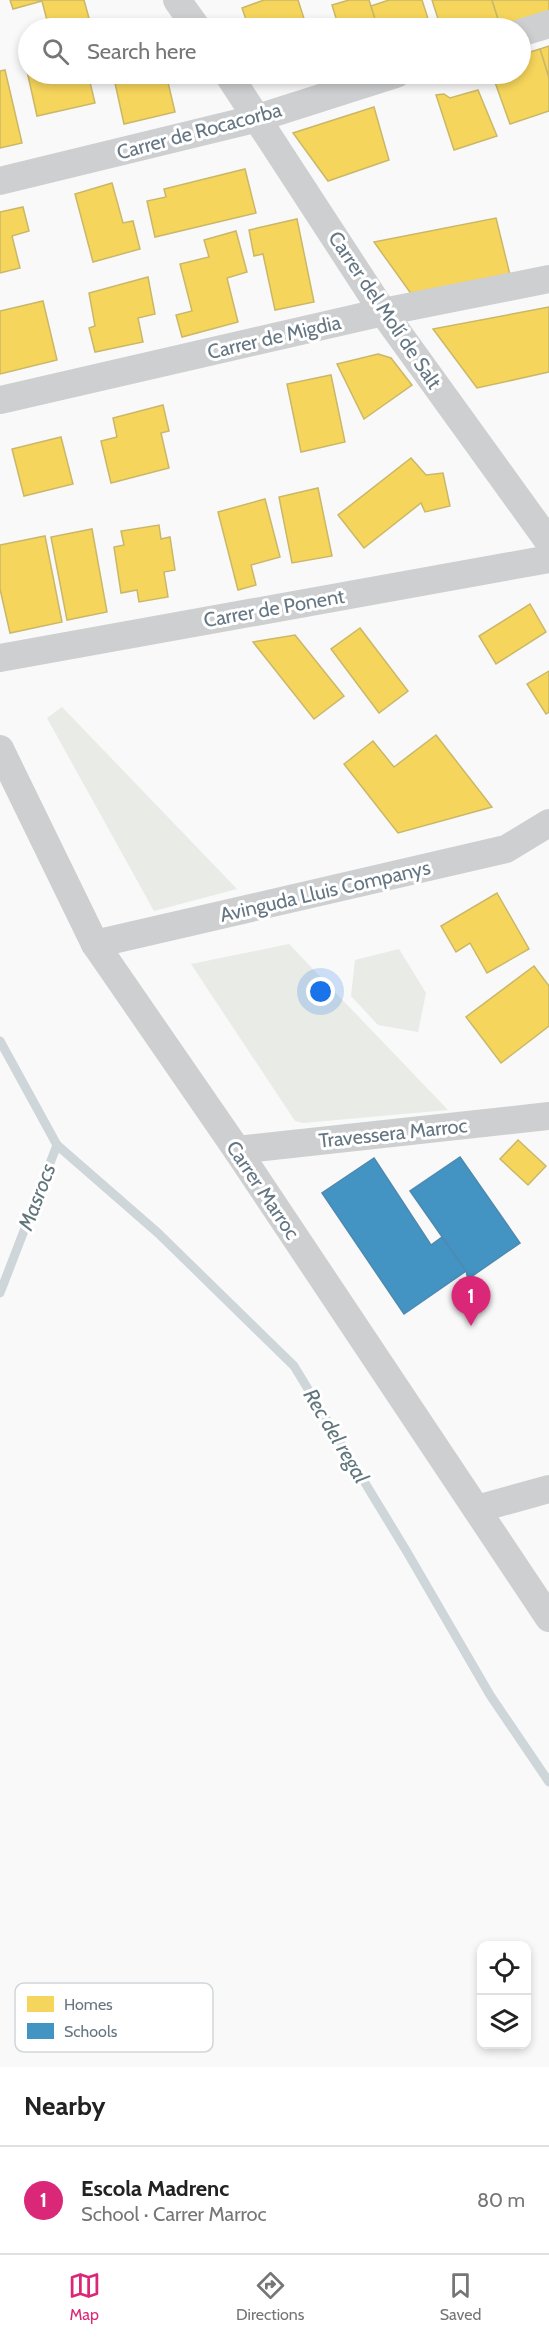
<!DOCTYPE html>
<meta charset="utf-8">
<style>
:root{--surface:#fff;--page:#f6f6f6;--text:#222;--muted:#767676;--line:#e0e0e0;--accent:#db2777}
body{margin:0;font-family:Cabin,sans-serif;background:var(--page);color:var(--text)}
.controls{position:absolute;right:18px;bottom:18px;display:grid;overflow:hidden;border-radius:12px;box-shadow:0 3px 9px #0003}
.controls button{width:54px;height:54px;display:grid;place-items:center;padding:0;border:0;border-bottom:2px solid var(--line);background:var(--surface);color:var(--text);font:30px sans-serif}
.you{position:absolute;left:321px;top:992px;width:21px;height:21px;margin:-15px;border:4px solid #fff;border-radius:50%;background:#1a73e8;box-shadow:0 0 0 9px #1a73e833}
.badge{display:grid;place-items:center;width:39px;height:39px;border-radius:50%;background:var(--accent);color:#fff;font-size:20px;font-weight:700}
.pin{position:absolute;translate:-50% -50px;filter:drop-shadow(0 2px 3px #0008)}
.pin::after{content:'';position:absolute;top:32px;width:21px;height:18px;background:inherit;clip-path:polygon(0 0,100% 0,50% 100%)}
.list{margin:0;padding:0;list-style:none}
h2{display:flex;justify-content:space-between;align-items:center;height:78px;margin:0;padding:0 24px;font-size:26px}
h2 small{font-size:20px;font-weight:400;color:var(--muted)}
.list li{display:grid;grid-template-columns:39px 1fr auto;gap:18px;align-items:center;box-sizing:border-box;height:108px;padding:0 24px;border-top:2px solid var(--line)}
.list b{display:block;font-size:22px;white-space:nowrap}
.list p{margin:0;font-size:20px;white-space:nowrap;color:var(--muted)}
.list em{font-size:20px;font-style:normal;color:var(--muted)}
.icon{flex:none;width:33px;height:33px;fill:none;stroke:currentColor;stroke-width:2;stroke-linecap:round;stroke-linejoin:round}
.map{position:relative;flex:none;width:549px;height:2067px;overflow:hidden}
.search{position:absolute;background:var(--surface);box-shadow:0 3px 9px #0003;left:18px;right:18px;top:18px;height:66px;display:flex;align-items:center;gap:15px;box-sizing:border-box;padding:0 21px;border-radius:33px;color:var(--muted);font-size:22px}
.sheet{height:186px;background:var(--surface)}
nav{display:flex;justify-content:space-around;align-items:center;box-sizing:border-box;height:84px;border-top:2px solid var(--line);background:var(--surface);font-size:16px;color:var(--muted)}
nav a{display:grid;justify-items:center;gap:3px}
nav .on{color:var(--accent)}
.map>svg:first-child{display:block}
.green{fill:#e8ebe6}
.homes{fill:#f6d55c;stroke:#cab868;stroke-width:1.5}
.schools{fill:#4393c3;stroke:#4d8ab0;stroke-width:1.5}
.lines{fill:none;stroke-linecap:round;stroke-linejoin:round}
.stream{stroke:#ced6d9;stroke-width:9}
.minor{stroke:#cecfd0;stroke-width:28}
.labels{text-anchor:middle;stroke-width:6;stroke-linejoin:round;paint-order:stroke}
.street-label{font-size:20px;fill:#657683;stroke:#fff}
.water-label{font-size:21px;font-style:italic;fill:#60757c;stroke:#fff}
.key{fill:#fff;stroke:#d1d6da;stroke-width:1.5}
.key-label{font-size:16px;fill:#657683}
</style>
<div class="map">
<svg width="549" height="2067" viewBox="0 0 549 2067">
<rect width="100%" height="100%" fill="#f9f9f9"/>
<g class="green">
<polygon points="62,707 237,889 154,911 47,718"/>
<polygon points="289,944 448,1110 303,1123 295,1121 191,964"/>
<polygon points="399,949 426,993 418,1032 378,1025 351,996 355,960"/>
</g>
<g class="homes">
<polygon points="10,0 84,0 89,18 49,28 42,1 13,9"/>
<polygon points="264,0 298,0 307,28 249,28 242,8"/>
<polygon points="349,0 369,0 378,28 339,28 332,5"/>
<polygon points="389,0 422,0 431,28 378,28 371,6"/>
<polygon points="432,0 492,0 501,28 441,28"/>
<polygon points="492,0 549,0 549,11 501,28"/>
<polygon points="549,46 549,78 540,49"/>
<polygon points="540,49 549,78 549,111 510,124 492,74 520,74 520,55"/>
<polygon points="5,70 22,143 0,148 0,71"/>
<polygon points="27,71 28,74 88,74 95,103 37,116"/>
<polygon points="113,74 166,74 175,112 124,124"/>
<polygon points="264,74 285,74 266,80"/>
<polygon points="478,90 497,136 454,150 436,95 444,94 450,98"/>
<polygon points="374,107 389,160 328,181 293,133"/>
<polygon points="245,169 256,213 155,237 147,201 166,197 164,189"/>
<polygon points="112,183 123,223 133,221 140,249 93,262 75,194"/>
<polygon points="23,207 29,231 12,236 20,268 0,273 0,212"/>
<polygon points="496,218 511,279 412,295 374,242"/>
<polygon points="297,219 314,302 275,310 263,254 254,256 249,230"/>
<polygon points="236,231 247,272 227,278 238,322 182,337 176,315 192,311 180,264 209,257 204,240"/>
<polygon points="148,277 155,314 138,318 143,342 95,352 89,328 95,326 89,293"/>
<polygon points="43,301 57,360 0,374 0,311"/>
<polygon points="549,307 549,372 477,388 433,329"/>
<polygon points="378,354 391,358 412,385 364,419 337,364"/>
<polygon points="331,375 345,442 301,452 287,384"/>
<polygon points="163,405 169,431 161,433 169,468 111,483 101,441 117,437 113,418"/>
<polygon points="61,437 73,484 24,496 12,449"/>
<polygon points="411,458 426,475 443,473 450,506 425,512 421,503 364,548 338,515"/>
<polygon points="318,488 332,556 292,563 279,497"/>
<polygon points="265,499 280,557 251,565 256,585 238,590 218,512"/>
<polygon points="159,525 161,539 170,537 175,570 164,572 168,597 139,602 137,590 121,593 114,547 124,545 121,531"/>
<polygon points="92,529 107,612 67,620 51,537"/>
<polygon points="45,536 62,622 10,633 0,589 0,545"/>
<polygon points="530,604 546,632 496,664 479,636"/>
<polygon points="360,628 408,691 379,713 331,649"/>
<polygon points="295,635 344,696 314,719 253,642"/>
<polygon points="549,671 549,712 546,714 527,684"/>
<polygon points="436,735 492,807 398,833 344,764 373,741 394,767"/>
<polygon points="497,893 529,949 487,973 470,943 456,952 441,926"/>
<polygon points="534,966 549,986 549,1026 501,1063 466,1017"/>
<polygon points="518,1140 546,1166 528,1185 500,1159"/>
</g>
<g class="schools">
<polygon points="460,1157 520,1243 468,1279 466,1271 410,1191"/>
<polygon points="374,1158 431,1245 442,1237 466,1271 404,1314 322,1193"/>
</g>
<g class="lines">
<g class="stream">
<polyline points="0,1041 57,1145 0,1293"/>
<polyline points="57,1145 158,1233 294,1366 407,1552 490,1695 549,1782"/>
</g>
<g class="minor">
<polyline points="177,0 197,28"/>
<polyline points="520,33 549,24"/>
<polyline points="228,74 383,312 549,542"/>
<polyline points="0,181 258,118 396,74"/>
<polyline points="0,400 383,312 549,279"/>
<polyline points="0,658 549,559"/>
<polyline points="0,749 95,944 237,1150 549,1618"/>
<polyline points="95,944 506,849 549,823"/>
<polyline points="237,1150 549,1116"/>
<polyline points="477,1509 549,1489"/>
</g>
</g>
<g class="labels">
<g class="street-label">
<text transform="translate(199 131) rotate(-15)" y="7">Carrer de Rocacorba</text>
<text transform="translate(385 310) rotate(56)" y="7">Carrer del Molí de Salt</text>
<text transform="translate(274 337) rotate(-13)" y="7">Carrer de Migdia</text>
<text transform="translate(274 608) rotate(-10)" y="7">Carrer de Ponent</text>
<text transform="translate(325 891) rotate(-13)" y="7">Avinguda Lluis Companys</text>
<text transform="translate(393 1133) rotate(-6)" y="7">Travessera Marroc</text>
<text transform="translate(263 1190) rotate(56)" y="7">Carrer Marroc</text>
</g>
<g class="water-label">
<text transform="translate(37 1197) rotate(-69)" y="7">Masrocs</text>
<text transform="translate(336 1436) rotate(59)" y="7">Rec del regal</text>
</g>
</g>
<rect x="15" y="1983" width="198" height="69" rx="9" class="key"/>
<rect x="27" y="1996" width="27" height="16" fill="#f6d55c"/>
<rect x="27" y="2023" width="27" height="16" fill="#4393c3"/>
<g class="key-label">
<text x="64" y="2010">Homes</text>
<text x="64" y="2037">Schools</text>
</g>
</svg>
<div class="controls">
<button><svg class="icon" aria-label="locate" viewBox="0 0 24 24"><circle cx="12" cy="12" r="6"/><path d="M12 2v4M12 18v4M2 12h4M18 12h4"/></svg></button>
<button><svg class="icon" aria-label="layers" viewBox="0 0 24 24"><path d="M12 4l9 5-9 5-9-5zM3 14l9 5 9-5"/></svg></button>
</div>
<div class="you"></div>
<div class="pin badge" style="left:471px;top:1326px">1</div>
<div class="search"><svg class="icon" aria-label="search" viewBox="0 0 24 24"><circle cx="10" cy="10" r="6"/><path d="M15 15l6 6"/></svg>Search here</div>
</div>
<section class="sheet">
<h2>Nearby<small></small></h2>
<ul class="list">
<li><span class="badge">1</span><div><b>Escola Madrenc</b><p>School · Carrer Marroc</p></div><em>80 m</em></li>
</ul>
</section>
<nav>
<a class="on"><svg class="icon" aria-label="map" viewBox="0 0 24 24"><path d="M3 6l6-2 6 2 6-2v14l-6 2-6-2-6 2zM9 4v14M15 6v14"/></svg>Map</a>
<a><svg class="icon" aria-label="directions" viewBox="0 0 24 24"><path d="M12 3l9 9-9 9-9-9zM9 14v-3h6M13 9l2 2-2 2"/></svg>Directions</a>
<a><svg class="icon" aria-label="saved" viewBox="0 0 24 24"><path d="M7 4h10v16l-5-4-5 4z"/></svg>Saved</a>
</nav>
